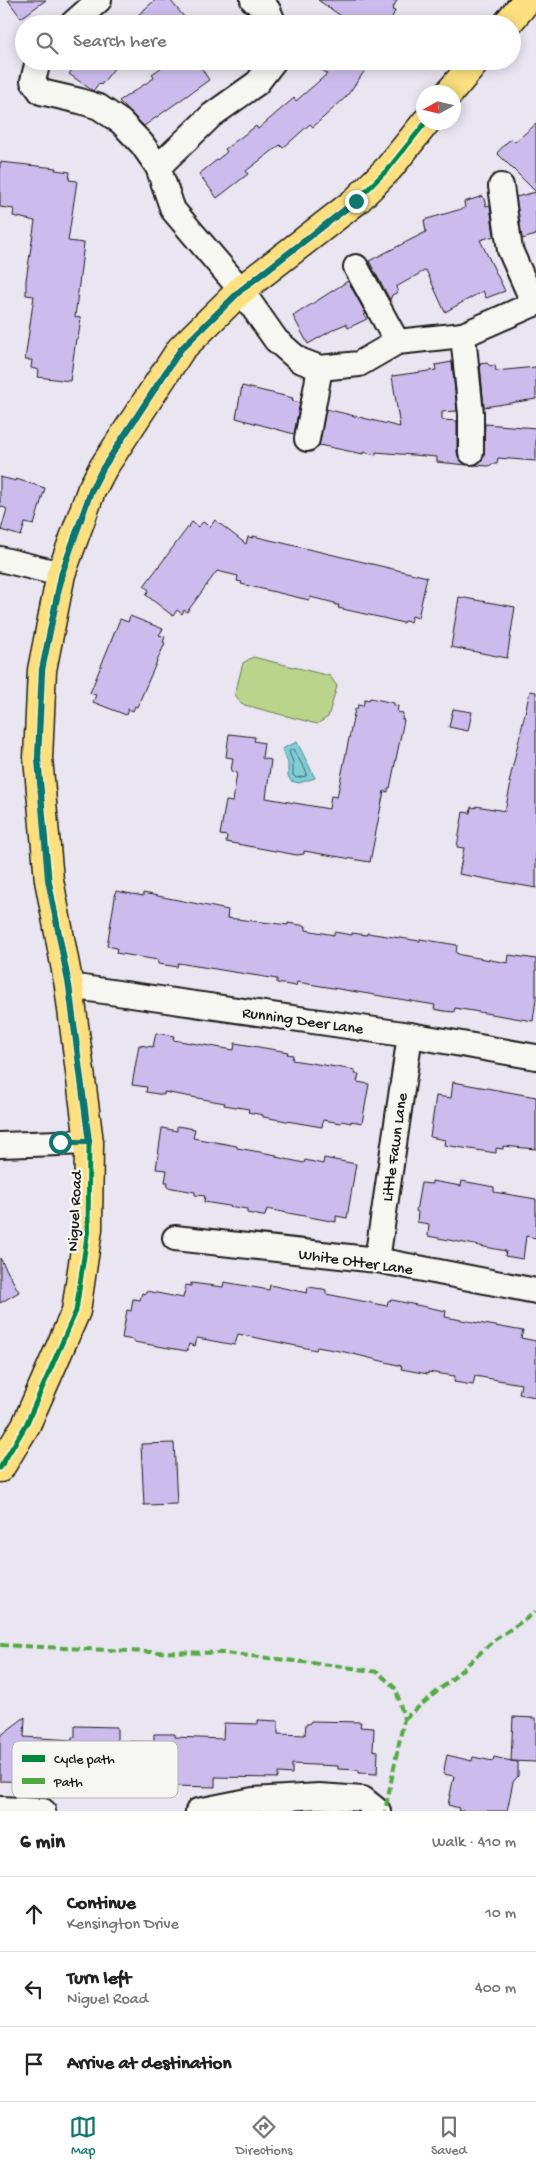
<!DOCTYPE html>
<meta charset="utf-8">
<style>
:root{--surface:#fff;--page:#f6f6f6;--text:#222;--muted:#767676;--line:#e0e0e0;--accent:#0f766e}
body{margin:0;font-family:"Gochi Hand",sans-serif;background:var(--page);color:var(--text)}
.compass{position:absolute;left:416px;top:85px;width:45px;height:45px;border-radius:50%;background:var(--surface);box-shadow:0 2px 12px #0003;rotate:262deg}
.stop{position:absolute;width:15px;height:15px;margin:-11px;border:4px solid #0f766e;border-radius:50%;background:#fff}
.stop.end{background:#0f766e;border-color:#fff;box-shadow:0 1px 5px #0008}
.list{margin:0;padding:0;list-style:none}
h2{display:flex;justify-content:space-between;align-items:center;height:65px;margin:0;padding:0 20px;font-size:21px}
h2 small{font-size:16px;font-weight:400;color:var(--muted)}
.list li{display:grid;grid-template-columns:32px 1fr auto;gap:15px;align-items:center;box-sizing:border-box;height:75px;padding:0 20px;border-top:1px solid var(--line)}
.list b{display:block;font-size:19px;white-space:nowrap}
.list p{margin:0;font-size:16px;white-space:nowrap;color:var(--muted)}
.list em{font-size:16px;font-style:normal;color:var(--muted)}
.icon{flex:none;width:28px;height:28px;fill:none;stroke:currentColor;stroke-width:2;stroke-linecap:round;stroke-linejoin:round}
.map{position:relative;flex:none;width:536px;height:1811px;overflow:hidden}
.search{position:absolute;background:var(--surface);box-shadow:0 2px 12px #0003;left:15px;right:15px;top:15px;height:55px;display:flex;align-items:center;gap:12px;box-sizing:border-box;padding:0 18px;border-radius:28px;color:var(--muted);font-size:19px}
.sheet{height:290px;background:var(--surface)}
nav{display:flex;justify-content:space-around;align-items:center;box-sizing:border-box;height:70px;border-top:1px solid var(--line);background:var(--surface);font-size:14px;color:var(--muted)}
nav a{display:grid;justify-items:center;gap:2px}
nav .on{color:var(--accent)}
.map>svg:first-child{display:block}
.green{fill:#bad48b;stroke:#6b7854}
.water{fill:#7eced8;stroke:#57878d}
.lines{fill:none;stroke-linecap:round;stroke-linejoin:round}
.shore{stroke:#436367;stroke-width:1}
.building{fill:#ccbcee;stroke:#1c1c1c}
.minor-casing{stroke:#1c1c1c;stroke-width:28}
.major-casing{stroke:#1c1c1c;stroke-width:31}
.minor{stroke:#f6f6f2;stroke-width:24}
.major{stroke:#fce080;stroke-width:28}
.quiet{stroke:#52a943;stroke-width:4;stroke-dasharray:8 4;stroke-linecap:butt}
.cycleway-casing{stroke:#f6f6f2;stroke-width:8}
.cycleway{stroke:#00873e;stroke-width:5}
.route{stroke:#0f766e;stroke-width:6}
.labels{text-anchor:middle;stroke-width:5;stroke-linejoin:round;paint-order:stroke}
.street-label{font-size:16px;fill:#1c1c1c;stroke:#f6f6f2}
.key{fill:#f6f6f2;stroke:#b5b5b2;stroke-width:1}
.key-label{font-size:14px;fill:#1c1c1c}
</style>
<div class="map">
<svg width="536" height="1811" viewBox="0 0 536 1811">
<rect width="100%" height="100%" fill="#e9e5f1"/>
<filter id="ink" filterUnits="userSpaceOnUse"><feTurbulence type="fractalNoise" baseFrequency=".02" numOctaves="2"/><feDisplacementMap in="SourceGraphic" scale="10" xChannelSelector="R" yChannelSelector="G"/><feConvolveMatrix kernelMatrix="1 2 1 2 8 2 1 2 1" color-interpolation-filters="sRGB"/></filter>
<g filter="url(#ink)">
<polygon class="green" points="253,657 330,676 337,686 328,717 317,724 241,704 235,694 243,663"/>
<polygon class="water" points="297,742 315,778 299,783 291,781 288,776 288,763 282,749"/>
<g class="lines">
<polygon class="shore" points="293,749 307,773 306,776 296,778 293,775 293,762 289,752"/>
</g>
<g class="building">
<polygon points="8,0 46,0 21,18"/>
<polygon points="155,0 170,0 190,24 128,24"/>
<polygon points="318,0 397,0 392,10 395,11 389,24 356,24 344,18"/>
<polygon points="79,61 120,61 101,85 99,83 93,91 69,74"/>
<polygon points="171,61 197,61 209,80 144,126 119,101 154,78 152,74"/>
<polygon points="328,61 372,61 346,97 313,127 310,124 283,148 280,145 246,171 248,174 217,198 199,174 227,152 225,149 256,126 258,129 294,98 296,101 327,74 322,70"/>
<polygon points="536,124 536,235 522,239 516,197 536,192 497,153 507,142 512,139 515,142"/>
<polygon points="0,162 56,168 55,170 70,172 69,180 77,181 68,241 84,243 75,317 81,318 78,339 76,339 70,381 38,377 39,370 31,368 32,360 25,360 34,296 26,295 26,280 35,221 13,216 14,209 0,207"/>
<polygon points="483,196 486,206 490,205 494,236 480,240 505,291 486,298 483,291 445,312 426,270 396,287 398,292 392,295 390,300 369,261 426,232 424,220 465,208 464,202"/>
<polygon points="348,281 366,314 364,315 367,319 348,328 346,324 336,328 308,344 293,316"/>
<polygon points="452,362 457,411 442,412 442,420 457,421 457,452 459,459 467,465 437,462 437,457 376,452 376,455 363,452 363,454 319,445 326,409 400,427 392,376 436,370 435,365"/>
<polygon points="487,363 490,366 495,365 496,371 536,367 536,399 484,407 480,364"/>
<polygon points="242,386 293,398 292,401 300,403 294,434 236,418"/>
<polygon points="485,424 536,428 536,461 498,458 497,464 492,464 489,466 473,465 483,458"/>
<polygon points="0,477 16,481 16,479 45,488 34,525 25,523 21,536 1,530 7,509 0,506"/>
<polygon points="215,520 246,544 248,537 253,538 253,536 427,577 418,618 412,616 410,622 404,621 403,623 383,618 338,608 339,605 335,605 335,603 310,597 309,600 241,584 242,582 237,581 238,576 217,571 187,612 184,610 182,614 177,610 173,616 146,595 149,590 144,586 192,522 198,527 203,522 210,527"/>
<polygon points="459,597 515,607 507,658 451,647"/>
<polygon points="130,616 163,629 159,635 165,637 163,642 165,643 137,707 135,706 133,711 128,709 126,715 93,702 96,695 90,693 120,619 128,622"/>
<polygon points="530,691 536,692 536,888 459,874 464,848 457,847 463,812 470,813 471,807 476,808 476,806 505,811 511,783 509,783"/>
<polygon points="370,698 394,703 394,705 398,706 397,712 403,713 402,719 404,720 390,788 388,788 388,792 384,791 370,862 304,851 304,854 297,855 226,842 227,836 220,835 226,801 233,802 237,772 231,771 233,758 226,757 229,734 255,737 254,741 264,743 262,758 271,760 266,798 329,809 331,796 337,797 355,709 357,709 358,705 363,706 365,699 369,700"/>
<polygon points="453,709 472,712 468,731 449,727"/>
<polygon points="116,891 143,896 143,893 228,910 227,918 288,925 288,923 306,926 306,930 334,935 334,932 352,935 352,933 367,935 367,933 420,941 420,939 457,945 456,953 461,955 508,963 509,955 536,959 536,999 533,1021 455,1008 454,1012 444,1011 434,1009 435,1005 297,982 296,986 277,983 277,979 178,963 177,967 172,966 158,964 158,960 116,953 117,948 107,946"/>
<polygon points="156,1033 174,1036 173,1040 234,1050 235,1043 288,1052 287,1054 293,1055 292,1060 355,1070 355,1074 359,1074 357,1082 369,1084 362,1123 351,1121 351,1123 342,1121 341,1123 323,1120 322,1127 263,1117 263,1115 248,1112 249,1109 224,1105 225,1103 164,1092 164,1095 146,1092 147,1087 132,1085 139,1045 153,1047"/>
<polygon points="453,1082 536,1097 536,1149 503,1146 503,1149 496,1148 496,1153 444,1145 445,1140 430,1137 436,1096 451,1098"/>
<polygon points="177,1126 195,1129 193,1138 237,1146 237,1148 277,1155 276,1157 304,1163 305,1160 323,1164 324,1158 356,1164 347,1218 336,1216 336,1222 267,1209 265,1216 262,1216 247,1213 247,1209 204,1202 205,1196 195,1195 195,1192 167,1187 168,1182 165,1182 167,1170 156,1169 162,1128 177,1131"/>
<polygon points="432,1181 461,1186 462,1181 494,1187 494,1192 536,1199 536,1238 526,1236 523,1259 505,1256 506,1251 428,1236 429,1224 417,1222 418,1212 416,1211 421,1183 432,1184"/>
<polygon points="0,1258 19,1292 0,1303"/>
<polygon points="224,1282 269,1290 270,1285 307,1293 308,1287 323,1289 326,1290 326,1294 387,1306 388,1301 392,1300 446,1311 445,1317 523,1331 521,1338 536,1341 536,1397 519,1394 521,1384 475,1376 473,1385 454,1382 455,1376 428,1372 428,1374 401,1369 402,1366 345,1352 317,1347 316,1350 238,1334 235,1345 197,1338 195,1346 189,1344 187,1351 134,1342 134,1340 122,1338 127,1310 131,1311 133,1299 140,1300 142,1293 145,1294 146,1291 183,1298 186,1285 191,1286 191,1283 223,1287"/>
<polygon points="174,1443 177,1504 144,1505 141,1444"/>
<polygon points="25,1717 24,1737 72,1740 72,1737 75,1737 75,1726 117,1727 117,1741 154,1742 154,1734 175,1734 175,1737 223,1739 224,1723 258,1724 258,1720 278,1721 278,1734 305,1735 306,1724 309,1724 311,1721 361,1722 360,1727 374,1728 373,1750 378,1751 377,1774 359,1773 359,1770 338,1769 338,1766 292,1764 292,1774 278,1773 278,1778 215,1777 215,1787 173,1786 173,1787 79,1784 79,1777 40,1775 40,1782 0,1781 0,1736"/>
<polygon points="513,1717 536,1718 536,1762 511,1761 518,1762 518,1776 513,1782 507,1811 458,1811 459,1808 448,1805 454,1776 443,1774 447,1755 472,1761 473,1757 493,1761 494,1757 511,1761"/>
</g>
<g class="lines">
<g class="minor-casing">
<g id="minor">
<polyline points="253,0 268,10 274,24"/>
<polyline points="72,24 99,0"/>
<polyline points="38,61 33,81 41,92 80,101 99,107 121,122 142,144 158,167 173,210 241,290 276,340 299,360 320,368 359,364 397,342 463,335 536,303"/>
<polyline points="158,167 212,115 257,83 274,61"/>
<polyline points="501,186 510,250 534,304"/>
<polyline points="356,267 397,342"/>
<polyline points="463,335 471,414 471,452"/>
<polyline points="307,439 320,368"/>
<polyline points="0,559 61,574"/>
<polyline points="69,986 410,1035 536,1057"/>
<polyline points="0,1145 89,1142"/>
<polyline points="175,1238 377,1260 536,1291"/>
<polyline points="377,1260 410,1035"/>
<polyline points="0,1809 43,1811"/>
<polyline points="198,1811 253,1800 319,1796 363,1799 378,1811"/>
</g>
</g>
<g class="major-casing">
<g id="major">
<polyline points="507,24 527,0"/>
<polyline points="450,92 476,61"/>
<polyline points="0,1468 26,1425 76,1311 88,1229 89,1142 69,986 49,880 38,758 42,670 61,574 91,491 103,468 181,349 241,290 356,201 389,168 426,122"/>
</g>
</g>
<use href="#minor" class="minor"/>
<use href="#major" class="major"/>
<g class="quiet">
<polyline points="0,1645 150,1652 224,1653 339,1666 378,1672 396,1689 404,1719 385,1811"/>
<polyline points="404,1719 451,1680 493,1641 536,1612"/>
</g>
<g class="cycleway-casing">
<polyline id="cycleway" points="0,1468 26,1425 76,1311 88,1229 89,1142 69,986 49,880 38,758 42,670 61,574 91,491 103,468 181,349 241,290 356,201 389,168 426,122"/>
</g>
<use href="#cycleway" class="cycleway"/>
</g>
</g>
<g class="lines" filter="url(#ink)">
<polyline class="route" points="60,1142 89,1142 69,986 48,880 38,758 42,670 62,574 91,491 103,468 181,349 241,290 356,201"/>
</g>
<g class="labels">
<g class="street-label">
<text transform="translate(303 1019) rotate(8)" y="6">Running Deer Lane</text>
<text transform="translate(393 1147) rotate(-82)" y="6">Little Fawn Lane</text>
<text transform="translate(73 1211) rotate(-87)" y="6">Niguel Road</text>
<text transform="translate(356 1260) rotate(8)" y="6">White Otter Lane</text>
</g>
</g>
<rect x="12" y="1741" width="166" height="57" rx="8" class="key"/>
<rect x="22" y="1755" width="23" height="7" fill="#00873e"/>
<rect x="22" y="1778" width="23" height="6" fill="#52a943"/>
<g class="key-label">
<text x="54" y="1763">Cycle path</text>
<text x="54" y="1786">Path</text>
</g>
</svg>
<svg class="compass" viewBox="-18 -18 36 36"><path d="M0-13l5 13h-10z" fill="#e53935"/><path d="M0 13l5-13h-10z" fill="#767676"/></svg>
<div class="stop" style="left:60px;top:1142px"></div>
<div class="stop end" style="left:356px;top:201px"></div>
<div class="search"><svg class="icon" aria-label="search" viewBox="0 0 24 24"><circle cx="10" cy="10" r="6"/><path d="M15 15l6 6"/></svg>Search here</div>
</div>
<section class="sheet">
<h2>6 min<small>Walk · 410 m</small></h2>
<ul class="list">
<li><svg class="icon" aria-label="ahead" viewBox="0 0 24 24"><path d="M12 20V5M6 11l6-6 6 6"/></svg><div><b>Continue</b><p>Kensington Drive</p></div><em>10 m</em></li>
<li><svg class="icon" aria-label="left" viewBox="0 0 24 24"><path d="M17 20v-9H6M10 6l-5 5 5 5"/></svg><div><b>Turn left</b><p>Niguel Road</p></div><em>400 m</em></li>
<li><svg class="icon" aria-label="arrive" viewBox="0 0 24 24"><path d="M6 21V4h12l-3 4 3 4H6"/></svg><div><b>Arrive at destination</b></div></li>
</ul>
</section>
<nav>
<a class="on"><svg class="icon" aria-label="map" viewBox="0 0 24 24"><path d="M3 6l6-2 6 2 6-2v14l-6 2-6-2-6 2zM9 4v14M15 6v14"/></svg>Map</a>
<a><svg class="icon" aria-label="directions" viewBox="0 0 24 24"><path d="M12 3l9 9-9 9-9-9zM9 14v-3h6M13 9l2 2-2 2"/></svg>Directions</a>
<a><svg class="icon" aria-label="saved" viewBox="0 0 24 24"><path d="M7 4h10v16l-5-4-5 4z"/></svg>Saved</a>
</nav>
